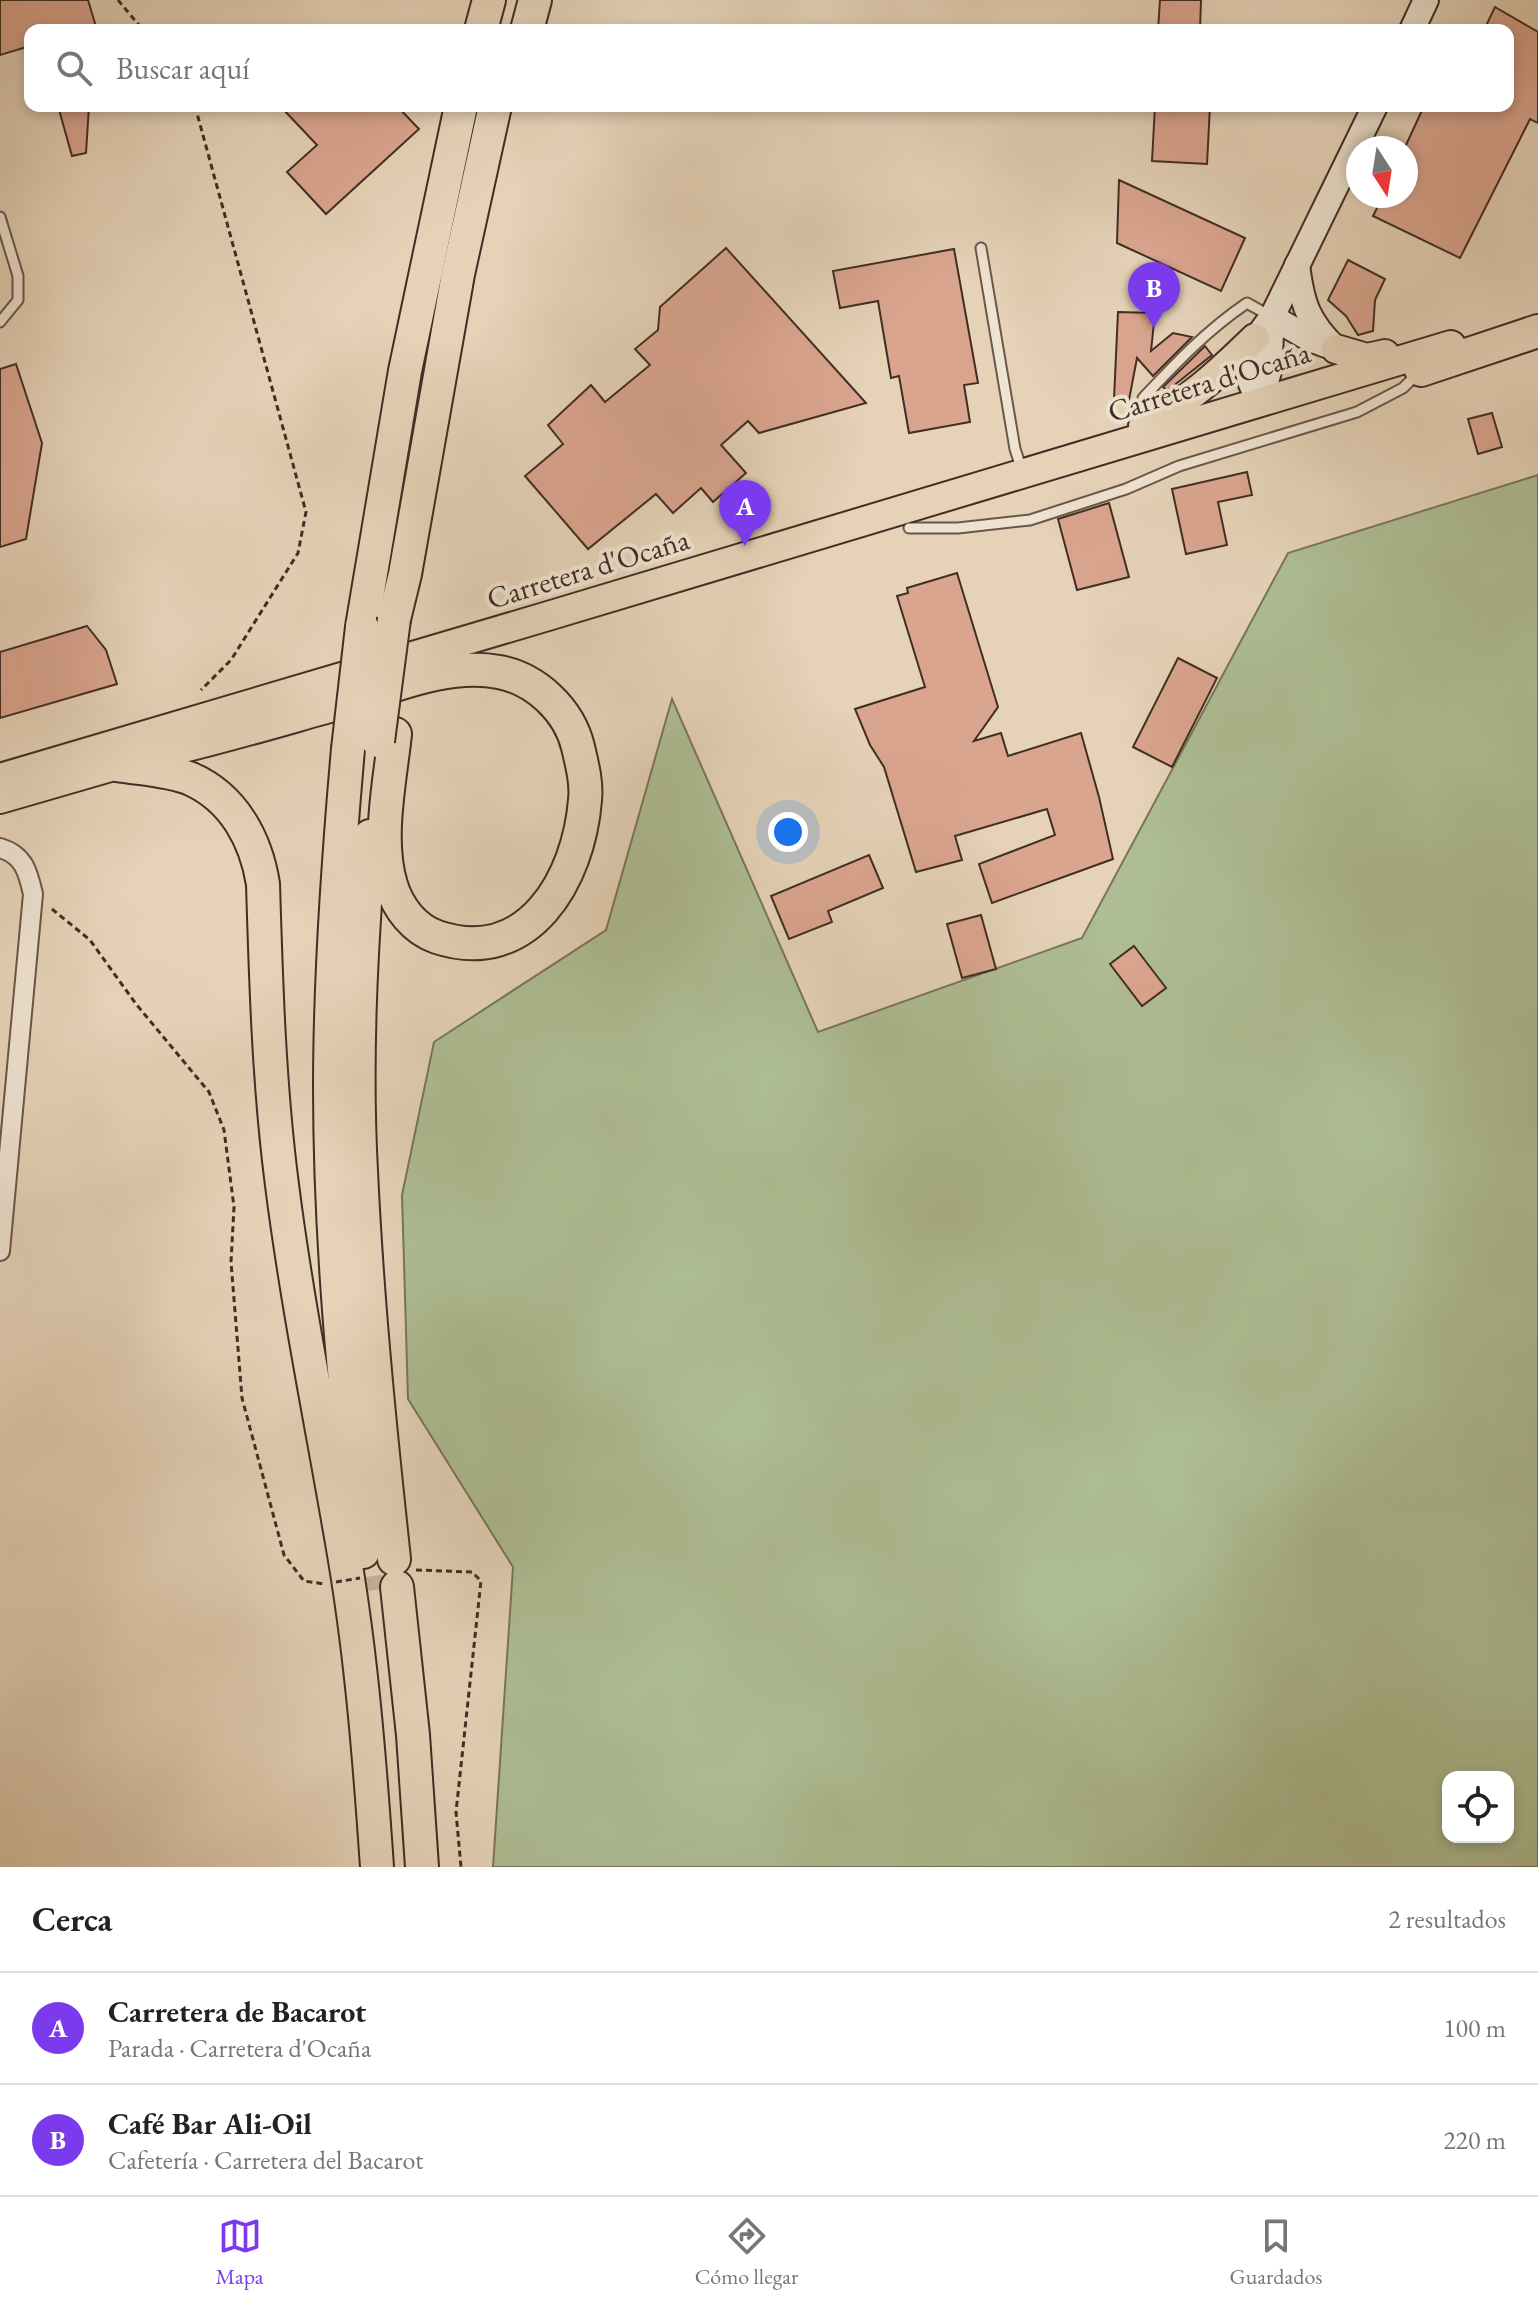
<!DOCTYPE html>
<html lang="es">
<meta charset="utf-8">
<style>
:root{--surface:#fff;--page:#f2f2f2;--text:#222;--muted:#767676;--line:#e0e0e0;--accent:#7c3aed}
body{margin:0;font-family:"EB Garamond",serif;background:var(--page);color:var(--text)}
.controls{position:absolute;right:24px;bottom:24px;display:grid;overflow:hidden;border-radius:16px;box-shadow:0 4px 12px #0003}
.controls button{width:72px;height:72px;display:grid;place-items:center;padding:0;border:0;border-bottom:2px solid var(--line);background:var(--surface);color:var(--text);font:40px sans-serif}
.compass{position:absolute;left:1346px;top:136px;width:72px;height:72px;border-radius:50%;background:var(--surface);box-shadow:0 4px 12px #0003;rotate:168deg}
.you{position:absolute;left:788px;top:832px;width:28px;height:28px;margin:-20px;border:6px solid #fff;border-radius:50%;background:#1a73e8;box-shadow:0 0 0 12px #1a73e833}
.badge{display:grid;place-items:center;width:52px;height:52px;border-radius:50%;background:var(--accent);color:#fff;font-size:26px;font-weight:700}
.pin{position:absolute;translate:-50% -66px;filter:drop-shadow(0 2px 4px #0008)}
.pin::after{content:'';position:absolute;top:42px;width:28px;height:24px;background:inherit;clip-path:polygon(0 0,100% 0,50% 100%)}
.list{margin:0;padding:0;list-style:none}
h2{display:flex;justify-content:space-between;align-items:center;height:104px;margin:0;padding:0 32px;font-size:34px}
h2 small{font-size:26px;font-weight:400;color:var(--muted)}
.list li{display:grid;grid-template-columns:52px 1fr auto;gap:24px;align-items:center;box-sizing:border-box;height:112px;padding:0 32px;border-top:2px solid var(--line)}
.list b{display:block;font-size:30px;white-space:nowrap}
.list p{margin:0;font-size:26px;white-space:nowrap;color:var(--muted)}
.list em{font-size:26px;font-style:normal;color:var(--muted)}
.icon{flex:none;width:44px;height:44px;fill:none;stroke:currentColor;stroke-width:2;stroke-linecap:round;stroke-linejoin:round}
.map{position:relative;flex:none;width:1538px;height:1867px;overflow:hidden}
.search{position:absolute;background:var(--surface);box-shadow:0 4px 12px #0003;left:24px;right:24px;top:24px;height:88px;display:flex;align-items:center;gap:20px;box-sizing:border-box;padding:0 28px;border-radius:16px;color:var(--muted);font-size:30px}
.sheet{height:328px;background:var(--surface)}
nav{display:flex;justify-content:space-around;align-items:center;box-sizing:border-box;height:112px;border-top:2px solid var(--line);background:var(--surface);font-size:22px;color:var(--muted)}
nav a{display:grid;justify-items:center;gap:4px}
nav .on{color:var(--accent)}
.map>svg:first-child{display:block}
.green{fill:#aebd93;stroke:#78755c;stroke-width:2;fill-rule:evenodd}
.building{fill:#daa58f;stroke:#422d25;stroke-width:2}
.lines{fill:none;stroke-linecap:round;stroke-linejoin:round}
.highway-tunnel{stroke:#c4b19a;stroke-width:32;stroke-dasharray:32 16;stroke-linecap:butt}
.lane-casing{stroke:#6b564a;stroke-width:13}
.street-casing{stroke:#6b564a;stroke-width:22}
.secondary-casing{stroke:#422d25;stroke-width:28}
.primary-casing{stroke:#422d25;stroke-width:32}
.highway-casing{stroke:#422d25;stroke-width:36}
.path{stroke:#422d25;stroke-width:3;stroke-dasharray:6 4;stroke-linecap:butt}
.lane{stroke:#eee2d0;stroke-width:9}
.street{stroke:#eee2d0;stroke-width:18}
.secondary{stroke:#eee2d0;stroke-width:24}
.primary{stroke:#e5d2b7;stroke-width:28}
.highway{stroke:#e5d2b7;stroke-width:32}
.highway-bridge-casing{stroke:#422d25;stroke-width:36;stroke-linecap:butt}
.path-bridge{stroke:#422d25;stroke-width:3;stroke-dasharray:6 4;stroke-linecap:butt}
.highway-bridge{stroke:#e5d2b7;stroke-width:32}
.labels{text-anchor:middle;stroke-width:8;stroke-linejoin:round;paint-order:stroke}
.street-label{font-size:30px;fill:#422d25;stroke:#eee2d0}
</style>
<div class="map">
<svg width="1538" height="1867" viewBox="0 0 1538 1867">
<rect width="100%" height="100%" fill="#e5d2b7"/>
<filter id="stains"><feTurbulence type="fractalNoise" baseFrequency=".0025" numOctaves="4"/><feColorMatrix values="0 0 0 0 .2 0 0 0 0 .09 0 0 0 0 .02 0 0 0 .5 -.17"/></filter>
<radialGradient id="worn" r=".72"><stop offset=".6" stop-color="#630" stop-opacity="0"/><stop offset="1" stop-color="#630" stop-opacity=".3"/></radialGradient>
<path class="green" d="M 1538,475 L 1538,1867 L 493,1867 L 513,1567 L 408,1399 L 402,1195 L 434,1042 L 606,930 L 672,699 L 818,1032 L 1082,938 L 1288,553 ZM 1448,1777 L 1508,1777 L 1508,1837 L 1448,1837 Z"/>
<g class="building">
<polygon points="0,0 88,0 97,30 30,30 30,46 0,55"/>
<polygon points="1160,0 1201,0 1200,30 1158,30"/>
<polygon points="1495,7 1538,32 1538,123 1530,119 1460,258 1373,216 1383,196 1406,196 1406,145 1424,106 1508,106 1508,30 1484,30"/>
<polygon points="58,106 89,106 86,153 72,156"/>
<polygon points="280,106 397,106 419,129 326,214 287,172 317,145"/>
<polygon points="1155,106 1210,106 1207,164 1152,161"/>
<polygon points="1119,180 1245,238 1221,291 1117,243"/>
<polygon points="726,248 866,403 759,433 748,421 721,445 746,473 713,502 701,488 673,513 656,494 588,549 525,476 563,444 548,425 591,385 605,402 650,365 635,349 658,330 660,307"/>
<polygon points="954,249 978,383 964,385 970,422 909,433 899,376 891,378 878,301 840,308 833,271"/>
<polygon points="1348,260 1385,279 1375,300 1373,331 1358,335 1346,316 1328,300"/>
<polygon points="1118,312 1155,313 1151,351 1173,333 1192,337 1153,376 1137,358 1129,400 1114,399"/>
<polygon points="1205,346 1212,355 1167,391 1163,387"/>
<polygon points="16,364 42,443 26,539 0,547 0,369"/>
<polygon points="1492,413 1502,447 1478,454 1468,419"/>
<polygon points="1247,472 1252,495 1218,502 1227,545 1186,554 1172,489"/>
<polygon points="1109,503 1129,577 1077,590 1058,519"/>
<polygon points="957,573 998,707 974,741 1001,733 1008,756 1081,733 1099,797 1113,859 992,903 979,864 1055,835 1047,809 955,836 962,860 916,872 884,767 870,745 855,709 925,687 897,596 908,593 907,588"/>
<polygon points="87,626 106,650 117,684 0,718 0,652"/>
<polygon points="1178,658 1217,678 1172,767 1133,747"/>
<polygon points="869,855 883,888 828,911 832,922 789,939 771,896"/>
<polygon points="981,915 996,969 962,978 947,924"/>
<polygon points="1134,946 1166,988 1142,1006 1110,964"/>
</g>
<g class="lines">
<polyline class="highway-tunnel" points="366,1577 368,1591"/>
<g class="lane-casing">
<g id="lane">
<polyline points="0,217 18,276 18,300 0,322"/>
<polyline points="981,248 1015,449 1022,470"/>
<path d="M 1142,421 L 1143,398 C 1176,363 1207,330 1247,303 L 1272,317"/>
<polyline points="909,528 958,528 1030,520 1126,489 1179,466 1357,412 1403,388 1416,375"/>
</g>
</g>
<g class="street-casing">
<path id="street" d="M 0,848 C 24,855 28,872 33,894 L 0,1251"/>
</g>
<g class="secondary-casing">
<g id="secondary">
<polyline points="1412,30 1426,0"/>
<path d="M 1297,265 C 1302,303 1307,321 1336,349"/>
<polyline points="1272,317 1310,339 1326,345"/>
<path d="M 1261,402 C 1237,369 1249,346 1272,317 L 1375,106"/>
<polyline points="1261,402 1269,371 1272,317"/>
</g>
</g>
<g class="primary-casing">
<g id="primary">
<polyline points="1336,349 1367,358 1385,354"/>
<path d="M 1143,426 C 1189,401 1218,374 1255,338"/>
<polyline points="0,778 548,616 1451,345"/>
<polyline points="0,799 138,759"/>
</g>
</g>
<g class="highway-casing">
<g id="highway">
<polyline points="481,30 489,0"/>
<polyline points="527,30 535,0"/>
<polyline points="1421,370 1538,331"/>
<polyline points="394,619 405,574 458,274 495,106"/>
<polyline points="362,627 405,371 461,106"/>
<path d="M 348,749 C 338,862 330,974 330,1087 C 330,1243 345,1397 363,1552"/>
<path d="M 158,752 C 220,738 279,720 340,703 C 390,688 446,662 499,672 C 536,679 569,710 578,747 C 582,764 587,783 585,800 C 579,878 529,968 437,937 C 414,929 398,908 391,885 C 377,839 390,781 395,734"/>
<path d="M 117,765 C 141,769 169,770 191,779 C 234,798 256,840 263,884 C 266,984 269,1085 282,1185 C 298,1311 324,1435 345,1560 C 362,1662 370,1765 377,1867"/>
<path d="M 370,836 C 361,947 355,1060 361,1171 C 367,1301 380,1430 394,1559"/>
<polyline points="397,1587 413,1735 422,1867"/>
</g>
</g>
<g class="path">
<polyline points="118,0 143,30"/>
<polyline points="195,106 306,512 298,553 231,660 201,690"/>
<polyline points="52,909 90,940 136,1004 209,1092 224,1130 234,1207 231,1262 242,1398 284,1555 304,1581 324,1584"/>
<polyline points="416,1570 472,1572 481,1581 456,1812 461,1867"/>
</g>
<use href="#lane" class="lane"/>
<use href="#street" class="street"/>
<use href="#secondary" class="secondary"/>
<use href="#primary" class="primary"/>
<use href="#highway" class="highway"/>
<g class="highway-bridge-casing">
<g id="highway-bridge">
<polyline points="378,741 394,619"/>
<polyline points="348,749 362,627"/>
</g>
</g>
<polyline class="path-bridge" points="336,1582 360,1578"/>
<use href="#highway-bridge" class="highway-bridge"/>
</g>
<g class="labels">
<g class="street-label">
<text transform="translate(1209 382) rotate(-17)" y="10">Carretera d'Ocaña</text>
<text transform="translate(588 569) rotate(-17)" y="10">Carretera d'Ocaña</text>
</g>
</g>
<rect width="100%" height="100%" filter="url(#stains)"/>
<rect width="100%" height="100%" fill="url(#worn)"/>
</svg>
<div class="controls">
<button><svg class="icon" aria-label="locate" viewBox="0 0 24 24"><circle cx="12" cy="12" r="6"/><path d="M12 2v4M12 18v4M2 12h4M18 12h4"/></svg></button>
</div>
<svg class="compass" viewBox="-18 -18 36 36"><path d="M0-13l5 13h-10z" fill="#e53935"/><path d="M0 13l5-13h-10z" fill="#767676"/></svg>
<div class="you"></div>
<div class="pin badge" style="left:745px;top:546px">A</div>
<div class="pin badge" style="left:1154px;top:328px">B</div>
<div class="search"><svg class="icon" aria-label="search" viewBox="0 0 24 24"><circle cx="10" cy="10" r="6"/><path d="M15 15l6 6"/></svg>Buscar aquí</div>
</div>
<section class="sheet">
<h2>Cerca<small>2 resultados</small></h2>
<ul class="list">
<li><span class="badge">A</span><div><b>Carretera de Bacarot</b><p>Parada · Carretera d'Ocaña</p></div><em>100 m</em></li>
<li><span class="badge">B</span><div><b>Café Bar Ali-Oil</b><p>Cafetería · Carretera del Bacarot</p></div><em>220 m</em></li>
</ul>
</section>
<nav>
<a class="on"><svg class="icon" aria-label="map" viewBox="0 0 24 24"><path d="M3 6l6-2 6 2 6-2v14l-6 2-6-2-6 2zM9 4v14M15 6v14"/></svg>Mapa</a>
<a><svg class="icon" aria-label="directions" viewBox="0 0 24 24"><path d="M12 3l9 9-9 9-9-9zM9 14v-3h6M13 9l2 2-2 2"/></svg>Cómo llegar</a>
<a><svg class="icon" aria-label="saved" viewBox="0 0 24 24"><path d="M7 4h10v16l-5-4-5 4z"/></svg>Guardados</a>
</nav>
